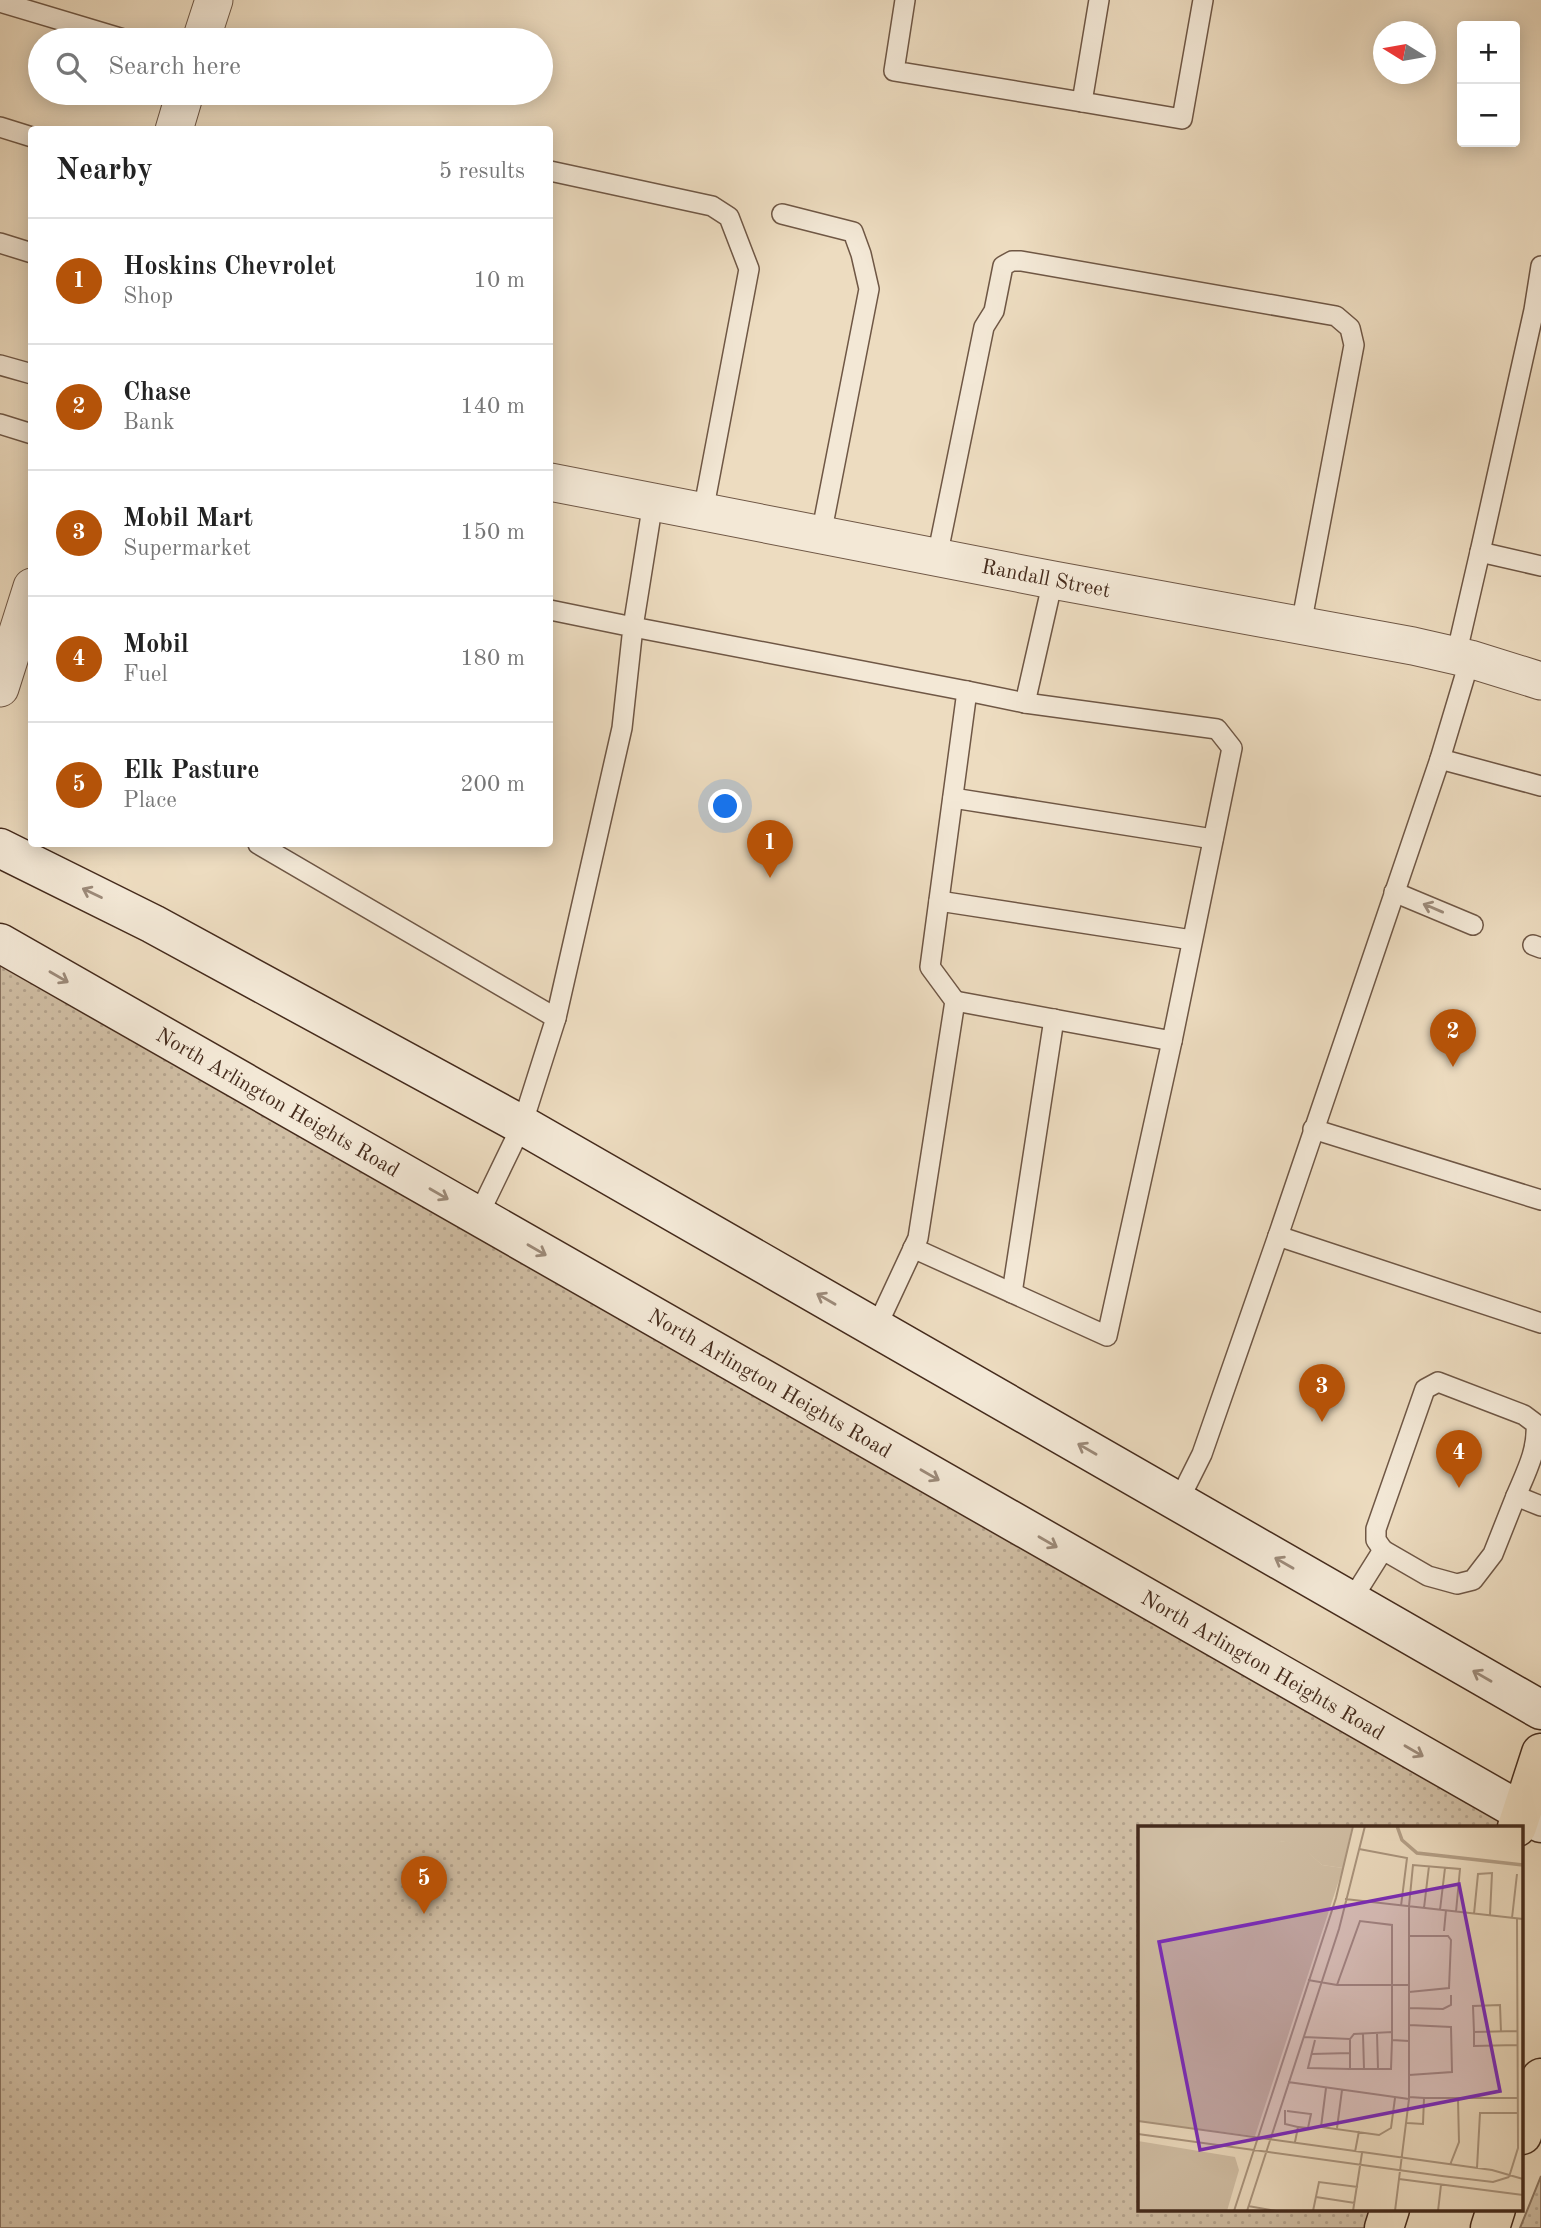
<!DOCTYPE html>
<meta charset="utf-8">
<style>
:root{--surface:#fff;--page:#f2f2f2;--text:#222;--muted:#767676;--line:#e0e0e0;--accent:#b45309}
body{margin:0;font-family:"Old Standard TT",serif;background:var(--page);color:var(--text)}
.controls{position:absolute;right:21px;top:21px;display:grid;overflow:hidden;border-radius:7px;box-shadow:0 4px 18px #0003}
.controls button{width:63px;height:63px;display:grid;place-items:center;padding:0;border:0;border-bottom:2px solid var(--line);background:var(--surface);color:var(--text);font:35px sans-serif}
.compass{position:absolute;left:1373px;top:21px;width:63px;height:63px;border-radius:50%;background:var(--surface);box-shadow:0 4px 18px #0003;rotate:281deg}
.you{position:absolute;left:726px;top:807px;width:24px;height:24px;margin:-18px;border:5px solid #fff;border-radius:50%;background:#1a73e8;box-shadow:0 0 0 10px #1a73e833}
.badge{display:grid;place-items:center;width:46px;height:46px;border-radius:50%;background:var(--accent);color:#fff;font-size:23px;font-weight:700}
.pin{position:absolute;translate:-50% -58px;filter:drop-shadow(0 2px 4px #0008)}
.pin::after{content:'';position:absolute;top:37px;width:24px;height:21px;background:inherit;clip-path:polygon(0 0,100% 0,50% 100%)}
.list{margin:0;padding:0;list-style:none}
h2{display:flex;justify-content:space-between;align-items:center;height:91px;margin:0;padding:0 28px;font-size:30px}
h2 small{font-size:23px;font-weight:400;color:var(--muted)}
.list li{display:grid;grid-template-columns:46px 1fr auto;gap:21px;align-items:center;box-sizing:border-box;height:126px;padding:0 28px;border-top:2px solid var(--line)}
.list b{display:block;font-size:26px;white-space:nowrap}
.list p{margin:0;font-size:23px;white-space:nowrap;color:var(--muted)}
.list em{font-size:23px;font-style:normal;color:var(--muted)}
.icon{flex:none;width:38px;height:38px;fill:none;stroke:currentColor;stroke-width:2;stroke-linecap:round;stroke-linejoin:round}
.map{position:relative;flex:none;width:1541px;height:2228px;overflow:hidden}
.search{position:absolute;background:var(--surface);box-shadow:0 4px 18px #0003;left:28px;top:28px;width:525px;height:77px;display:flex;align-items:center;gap:18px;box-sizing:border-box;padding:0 24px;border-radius:38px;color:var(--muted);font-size:26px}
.panel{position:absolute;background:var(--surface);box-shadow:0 4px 18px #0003;left:28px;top:126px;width:525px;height:721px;border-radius:7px}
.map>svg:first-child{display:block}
.grass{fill:url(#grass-dots);stroke:#8a7460;stroke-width:2}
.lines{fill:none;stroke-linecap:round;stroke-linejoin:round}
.lane-casing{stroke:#6f5745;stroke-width:22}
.street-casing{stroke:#6f5745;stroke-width:39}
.secondary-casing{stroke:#452b1c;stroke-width:41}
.primary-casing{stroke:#452b1c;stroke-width:41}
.lane{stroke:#f3e8d6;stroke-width:19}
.street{stroke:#f3e8d6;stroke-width:37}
.secondary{stroke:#f3e8d6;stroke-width:38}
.primary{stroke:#eddcc0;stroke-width:38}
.oneway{stroke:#9c8a79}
.labels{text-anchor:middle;stroke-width:5;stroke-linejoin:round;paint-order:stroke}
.street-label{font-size:21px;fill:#452b1c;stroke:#f3e8d6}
.inset-river{fill:none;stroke:#b4a088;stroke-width:3.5}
.inset-road{fill:none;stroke:#aa957e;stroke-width:2}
.view{fill:#7b2cbf;fill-opacity:0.15;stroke:#7b2cbf;stroke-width:3.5}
.inset-edge{fill:none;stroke:#452b1c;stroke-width:3.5}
</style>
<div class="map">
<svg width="1541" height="2228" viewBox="0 0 1541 2228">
<defs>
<pattern id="grass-dots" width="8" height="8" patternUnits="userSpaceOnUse" patternTransform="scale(1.75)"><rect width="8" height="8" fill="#d0bea4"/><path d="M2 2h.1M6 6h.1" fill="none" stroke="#b4a38d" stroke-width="1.8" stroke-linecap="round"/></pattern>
</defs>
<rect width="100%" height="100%" fill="#eddcc0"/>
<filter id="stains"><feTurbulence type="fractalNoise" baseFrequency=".00286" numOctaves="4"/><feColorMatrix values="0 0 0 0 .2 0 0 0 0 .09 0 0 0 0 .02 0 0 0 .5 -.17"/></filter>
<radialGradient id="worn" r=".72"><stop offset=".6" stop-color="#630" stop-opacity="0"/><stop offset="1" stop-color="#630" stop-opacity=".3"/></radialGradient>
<g class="grass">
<polygon points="0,949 1517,1827 1140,1827 1140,2209 1390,2209 1384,2228 0,2228"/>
<polygon points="1541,2176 1541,2228 1520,2228"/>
</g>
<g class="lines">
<g class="lane-casing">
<g id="lane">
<polyline points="905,0 894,71 1082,102 1099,0"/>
<polyline points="0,2 127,40"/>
<polyline points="1082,102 1182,119 1203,0"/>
<polyline points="0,127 32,137"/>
<polyline points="550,171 712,206 729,217 749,269 703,512"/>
<polyline points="782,214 853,232 861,254 869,289 821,535"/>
<polyline points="0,243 32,253"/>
<polyline points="0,365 32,374"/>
<polyline points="0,424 32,434"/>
<polyline points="653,502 633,627 967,691"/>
<polyline points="1480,552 1534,310 1541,266"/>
<polyline points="937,557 984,327 994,311 1003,266 1012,261 1021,261 1336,316 1350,328 1354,345 1301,625"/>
<polyline points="1456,656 1480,552 1541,566"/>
<polyline points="1440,759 1541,786"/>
<polyline points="953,798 1213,839"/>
<polyline points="258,844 556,1018"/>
<polyline points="1394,892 1473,925"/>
<polyline points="939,901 1192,940"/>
<polyline points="1533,945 1541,948"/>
<polyline points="955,1001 1172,1041 1232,748 1217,729 1025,703"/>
<polyline points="1313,1129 1541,1200"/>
<polyline points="478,1216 522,1125 556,1018 622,728 633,627 550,610"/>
<polyline points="1278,1236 1541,1323"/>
<polyline points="913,1248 1107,1336 1172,1041"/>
<polyline points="1012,1293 1054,1019"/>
<polyline points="876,1328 918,1238 955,1001 930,967 967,691 1025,703 1053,580"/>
<polyline points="1178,1502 1202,1454 1278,1236 1440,759 1470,659"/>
<path d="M 1383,1550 L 1376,1540 L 1376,1529 L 1425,1389 L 1438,1382 L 1524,1415 L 1536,1424 C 1538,1450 1526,1472 1516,1496"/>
<polyline points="1351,1601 1383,1550 1428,1576 1457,1584 1473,1580 1493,1554 1516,1496 1541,1506"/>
</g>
</g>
<g class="street-casing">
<g id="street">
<polyline points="201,40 214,0"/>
<polyline points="174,130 185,93"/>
<polyline points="550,482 1053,580 1413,646 1470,659 1541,681"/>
<polyline points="0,688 32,587"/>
</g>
</g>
<g class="secondary-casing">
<g id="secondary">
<polyline points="0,848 153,924 522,1125 1541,1710"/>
<polyline points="0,943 1541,1823"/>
</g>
</g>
<g class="primary-casing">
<g id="primary">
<polyline points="1517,1827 1541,1753"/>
<polyline points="1522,2135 1541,2078"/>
<polyline points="1384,2228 1390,2209"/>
<polyline points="1490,2228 1496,2209"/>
</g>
</g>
<use href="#lane" class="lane"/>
<use href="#street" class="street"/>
<use href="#secondary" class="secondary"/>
<use href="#primary" class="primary"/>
</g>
<defs><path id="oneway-shaft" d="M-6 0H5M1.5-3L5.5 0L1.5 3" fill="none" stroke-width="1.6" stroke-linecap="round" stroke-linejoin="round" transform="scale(1.75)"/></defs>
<g class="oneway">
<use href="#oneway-shaft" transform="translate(92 893) rotate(-154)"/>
<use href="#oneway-shaft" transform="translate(1433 908) rotate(-157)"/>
<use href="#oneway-shaft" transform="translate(59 977) rotate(30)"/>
<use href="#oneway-shaft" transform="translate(439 1194) rotate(30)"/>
<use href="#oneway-shaft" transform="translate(537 1250) rotate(30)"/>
<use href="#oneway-shaft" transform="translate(826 1299) rotate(-150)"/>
<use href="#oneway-shaft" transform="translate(1087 1449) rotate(-150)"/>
<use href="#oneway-shaft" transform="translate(930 1475) rotate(30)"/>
<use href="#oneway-shaft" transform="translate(1048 1542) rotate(30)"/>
<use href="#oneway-shaft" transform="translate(1284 1563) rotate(-150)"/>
<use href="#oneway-shaft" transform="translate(1482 1676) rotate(-150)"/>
<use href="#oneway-shaft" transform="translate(1414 1751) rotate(30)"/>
</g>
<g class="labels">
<g class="street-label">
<text transform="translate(1046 578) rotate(11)" y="7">Randall Street</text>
<text transform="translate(278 1102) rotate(30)" y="7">North Arlington Heights Road</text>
<text transform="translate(770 1383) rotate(30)" y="7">North Arlington Heights Road</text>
<text transform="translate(1263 1665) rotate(30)" y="7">North Arlington Heights Road</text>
</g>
</g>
<g transform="translate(1138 1826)">
<rect width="385" height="385" fill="#eddcc0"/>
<path d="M 0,0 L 160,17 L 184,39 L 205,42 L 117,310 L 0,295 Z" fill="#d0bea4"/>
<path d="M 0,0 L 214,0 L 205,42 L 184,39 L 160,18 L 141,15 L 123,49 L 87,47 L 59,54 L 51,59 L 42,83 L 0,78 Z" fill="#d0bea4"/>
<path d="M 0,315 L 97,331 L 101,344 L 89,385 L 0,385 Z" fill="#d0bea4"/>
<path class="inset-river" d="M 259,0 L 264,14 L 279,27 L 385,39"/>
<path class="inset-road" d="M 221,23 L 269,32 L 263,80M 207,73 L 385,93M 286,82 L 291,40M 302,84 L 307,42M 336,88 L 340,48 L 354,47 L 352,89M 374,92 L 379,48M 306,105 L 308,84M 271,110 L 310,110 L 313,114 L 311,162 L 271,166M 170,154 L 199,159 L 254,159 L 254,99 L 222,95 L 199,159M 271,182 L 305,183 L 313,179 L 313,169M 271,199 L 313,201 L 314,246 L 271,249M 254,206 L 254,159 L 271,159M 336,206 L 336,220 L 379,219M 363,206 L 362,179 L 335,180 L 336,206 L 379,205M 239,207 L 240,243M 225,208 L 226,243M 165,211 L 212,213 L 216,208 L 254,206 L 254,214 L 271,215M 212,213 L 212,243 L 253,243 L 254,214M 177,214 L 170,242 L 212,243M 174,228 L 212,227M 150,256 L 271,273M 188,262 L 183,301 L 241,309 L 253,302 L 257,272M 286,272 L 380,272M 147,284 L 147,298 L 160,301 L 157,316M 149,285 L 173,288 L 170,302 L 160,301M 0,295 L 354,344 L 385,353M 269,297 L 285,298 L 286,272 L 271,271M 199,302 L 204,264M 0,308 L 304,350 L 355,356 L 371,351M 217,326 L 221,305M 312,339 L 321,316 L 320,273M 339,342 L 342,287 L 380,287M 371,351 L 380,322 L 379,92M 261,353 L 385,369M 178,371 L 217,377M 110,380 L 138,385M 96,385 L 198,72 L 215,0M 109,385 L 201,103 L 227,0M 175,385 L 181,356 L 220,361M 215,385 L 224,327M 257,385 L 271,273 L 271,80 L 275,39 L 322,43 L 318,86M 300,385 L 303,359"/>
<path class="view" d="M 321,58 L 362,265 L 62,324 L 21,116 Z"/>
<rect width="385" height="385" class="inset-edge"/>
</g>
<rect width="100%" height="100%" filter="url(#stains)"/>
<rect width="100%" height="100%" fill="url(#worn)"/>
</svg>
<div class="controls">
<button>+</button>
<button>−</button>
</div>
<svg class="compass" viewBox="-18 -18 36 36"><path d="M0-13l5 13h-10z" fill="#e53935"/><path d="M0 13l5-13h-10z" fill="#767676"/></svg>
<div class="you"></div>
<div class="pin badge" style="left:770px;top:878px">1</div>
<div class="pin badge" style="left:1453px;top:1067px">2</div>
<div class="pin badge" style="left:1322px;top:1422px">3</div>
<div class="pin badge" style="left:1459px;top:1488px">4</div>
<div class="pin badge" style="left:424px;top:1914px">5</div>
<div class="search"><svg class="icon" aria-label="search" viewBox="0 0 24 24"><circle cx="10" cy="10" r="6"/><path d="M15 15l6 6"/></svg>Search here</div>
<section class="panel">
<h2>Nearby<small>5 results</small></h2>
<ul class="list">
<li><span class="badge">1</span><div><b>Hoskins Chevrolet</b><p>Shop</p></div><em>10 m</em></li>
<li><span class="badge">2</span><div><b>Chase</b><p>Bank</p></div><em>140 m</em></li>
<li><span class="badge">3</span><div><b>Mobil Mart</b><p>Supermarket</p></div><em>150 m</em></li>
<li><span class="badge">4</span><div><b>Mobil</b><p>Fuel</p></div><em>180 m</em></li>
<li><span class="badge">5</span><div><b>Elk Pasture</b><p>Place</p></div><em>200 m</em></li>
</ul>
</section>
</div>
